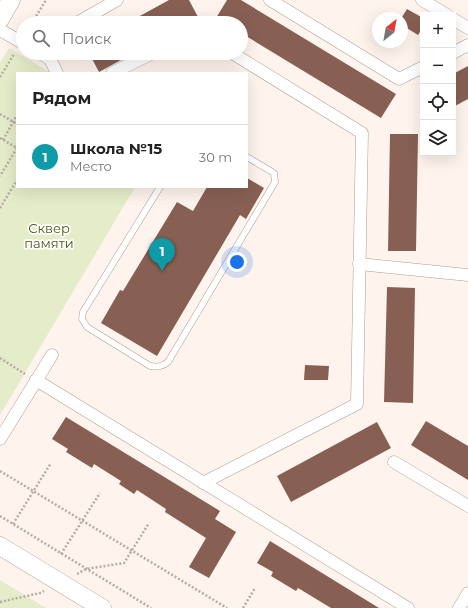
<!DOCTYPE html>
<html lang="ru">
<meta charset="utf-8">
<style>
:root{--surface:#fff;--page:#f2f2f2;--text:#222;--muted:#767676;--line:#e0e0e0;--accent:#0f766e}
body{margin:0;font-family:Montserrat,sans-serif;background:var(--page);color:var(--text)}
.controls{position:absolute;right:12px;top:12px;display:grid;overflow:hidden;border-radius:0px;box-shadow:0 4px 16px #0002}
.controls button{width:36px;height:36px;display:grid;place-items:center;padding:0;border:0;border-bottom:1px solid var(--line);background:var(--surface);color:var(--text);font:20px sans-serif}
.compass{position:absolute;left:372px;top:12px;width:36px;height:36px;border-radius:50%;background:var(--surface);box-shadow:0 4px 16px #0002;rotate:31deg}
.you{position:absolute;left:237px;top:262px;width:14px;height:14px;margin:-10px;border:3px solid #fff;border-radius:50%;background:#1a73e8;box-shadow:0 0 0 6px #1a73e833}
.badge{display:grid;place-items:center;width:26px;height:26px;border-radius:50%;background:var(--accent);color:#fff;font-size:13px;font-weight:700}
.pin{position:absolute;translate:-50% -33px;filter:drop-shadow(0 1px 2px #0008)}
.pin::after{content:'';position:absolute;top:21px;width:14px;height:12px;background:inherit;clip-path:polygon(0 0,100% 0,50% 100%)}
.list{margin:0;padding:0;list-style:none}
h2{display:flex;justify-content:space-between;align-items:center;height:52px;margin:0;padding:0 16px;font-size:17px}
h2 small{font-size:13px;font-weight:400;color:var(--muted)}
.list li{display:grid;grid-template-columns:26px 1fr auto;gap:12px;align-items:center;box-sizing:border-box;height:64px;padding:0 16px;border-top:1px solid var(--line)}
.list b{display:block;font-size:15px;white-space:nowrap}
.list p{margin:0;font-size:13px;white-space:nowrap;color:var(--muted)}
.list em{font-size:13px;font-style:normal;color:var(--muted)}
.icon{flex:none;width:22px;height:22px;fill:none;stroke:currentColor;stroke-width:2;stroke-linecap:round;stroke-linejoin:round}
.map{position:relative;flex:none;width:468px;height:608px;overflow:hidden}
.search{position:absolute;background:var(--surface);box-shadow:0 4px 16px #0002;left:16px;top:16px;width:232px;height:44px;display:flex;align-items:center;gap:10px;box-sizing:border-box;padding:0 14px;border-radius:22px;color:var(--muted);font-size:15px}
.panel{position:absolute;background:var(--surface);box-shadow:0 4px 16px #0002;left:16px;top:72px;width:232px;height:116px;border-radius:0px}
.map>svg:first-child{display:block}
.green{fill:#e5ecc9}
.building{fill:#876053}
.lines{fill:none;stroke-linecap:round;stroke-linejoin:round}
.lane-casing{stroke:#ac9d92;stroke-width:7}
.street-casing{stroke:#ac9d92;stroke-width:13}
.secondary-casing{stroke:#ac9d92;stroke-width:19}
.path{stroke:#b5aca6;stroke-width:2.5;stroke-dasharray:2 2;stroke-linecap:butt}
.lane{stroke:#fff;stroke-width:6}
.street{stroke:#fff;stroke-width:12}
.secondary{stroke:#fff;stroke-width:18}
.labels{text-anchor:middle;stroke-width:3.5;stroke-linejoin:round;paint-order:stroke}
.park-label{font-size:13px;fill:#505718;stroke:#fff}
</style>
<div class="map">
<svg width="468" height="608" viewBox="0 0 468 608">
<rect width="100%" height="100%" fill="#fef4ed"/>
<g class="green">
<polygon points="9,48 51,73 17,73 17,187 135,187 0,415 0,63"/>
<polygon points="0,580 46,608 0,608"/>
</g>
<g class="building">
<polygon points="169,0 189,0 198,17 188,23 127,23"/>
<polygon points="227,0 241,0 396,94 381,118 241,33 241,23 225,23 216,18"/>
<polygon points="407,9 423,18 423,27 418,35 402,25 402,17"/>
<polygon points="89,53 134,53 99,72"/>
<polygon points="468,66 468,99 453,107 453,74"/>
<polygon points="390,134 418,134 416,251 388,251"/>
<polygon points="247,178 264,188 246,219 240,215 157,356 101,323 120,290 123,291 177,202 193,211 207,187 247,187"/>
<polygon points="387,287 415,288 413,403 384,402"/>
<polygon points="305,365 329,366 328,380 304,380"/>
<polygon points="66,417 220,511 215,519 236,532 209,578 189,567 206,538 165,512 166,509 137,490 134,494 119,484 121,481 94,464 92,468 66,452 68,449 52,439"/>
<polygon points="426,421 468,446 468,480 411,445"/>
<polygon points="377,422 391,448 291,502 277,476"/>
<polygon points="270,541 379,608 331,608 298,588 296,591 271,576 273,572 257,563"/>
</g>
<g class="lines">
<g class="lane-casing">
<path id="lane" d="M 160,187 L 83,312 L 82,319 L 87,327 L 150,366 C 157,367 162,367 168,362 L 275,182 L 274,173 L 247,157"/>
</g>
<g class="street-casing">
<g id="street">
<polyline points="270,0 399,79 423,67"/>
<polyline points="422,0 447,15"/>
<polyline points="453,19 468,28"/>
<polyline points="77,23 117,0"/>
<polyline points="0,30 23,43"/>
<polyline points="40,53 50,59 57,73"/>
<polyline points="453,53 468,45"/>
<polyline points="112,73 153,53"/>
<polyline points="359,264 468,275"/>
<polyline points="36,380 408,608"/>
<polyline points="0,439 52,355"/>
<polyline points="394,462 468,506"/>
<polyline points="203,483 357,404 362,133 232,53"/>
<polyline points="459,608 468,593"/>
</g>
</g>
<g class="secondary-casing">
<g id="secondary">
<polyline points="0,19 11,0"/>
<polyline points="0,546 102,608"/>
</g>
</g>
<g class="path">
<polyline points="32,23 46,0"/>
<polyline points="0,77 14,54"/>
<polyline points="0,114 17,124"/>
<polyline points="0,138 17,148 0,176"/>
<polyline points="3,140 17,115"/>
<polyline points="0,208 17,180"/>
<polyline points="0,358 25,374"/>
<polyline points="0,471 227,608"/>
<polyline points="0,516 151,608"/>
<polyline points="13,524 51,463"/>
<polyline points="61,554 100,493"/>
<polyline points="77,574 86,569 124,563 149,523"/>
<polyline points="0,602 40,593 44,591"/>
<polyline points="243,608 255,588"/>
</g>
<use href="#lane" class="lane"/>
<use href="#street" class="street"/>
<use href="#secondary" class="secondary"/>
</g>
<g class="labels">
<g class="park-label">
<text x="49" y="233">Сквер<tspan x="49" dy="15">памяти</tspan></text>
</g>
</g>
</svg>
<div class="controls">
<button>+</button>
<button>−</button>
<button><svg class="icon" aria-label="locate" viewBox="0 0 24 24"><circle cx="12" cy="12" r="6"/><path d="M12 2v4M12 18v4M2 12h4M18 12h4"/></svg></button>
<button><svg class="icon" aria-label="layers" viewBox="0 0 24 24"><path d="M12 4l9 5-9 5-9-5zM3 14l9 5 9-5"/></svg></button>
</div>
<svg class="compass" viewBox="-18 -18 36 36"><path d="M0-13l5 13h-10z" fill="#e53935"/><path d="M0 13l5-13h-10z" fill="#767676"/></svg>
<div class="you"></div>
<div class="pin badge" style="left:162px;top:271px;background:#0f9aa8">1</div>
<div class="search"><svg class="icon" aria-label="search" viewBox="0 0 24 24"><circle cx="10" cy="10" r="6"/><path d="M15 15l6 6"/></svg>Поиск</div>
<section class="panel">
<h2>Рядом<small></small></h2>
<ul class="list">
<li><span class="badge" style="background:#0f9aa8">1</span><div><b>Школа №15</b><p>Место</p></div><em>30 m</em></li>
</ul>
</section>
</div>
